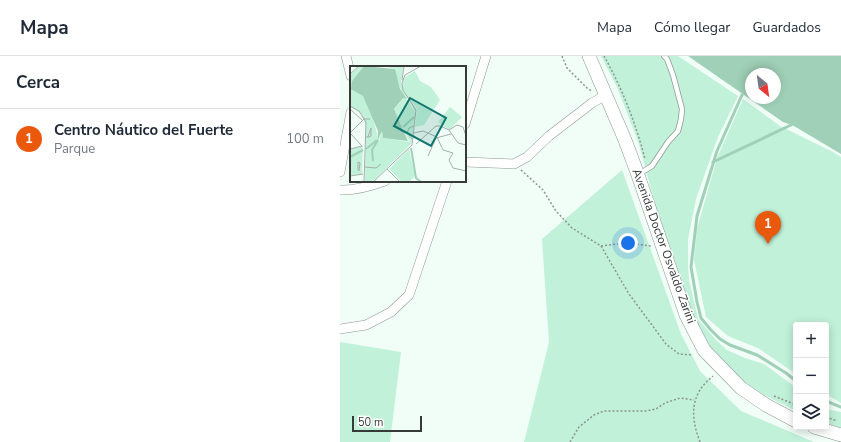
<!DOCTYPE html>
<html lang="es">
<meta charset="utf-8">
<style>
:root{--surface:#fff;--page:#f2f2f3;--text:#1f2937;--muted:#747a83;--line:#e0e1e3;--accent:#ea580c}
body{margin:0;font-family:"Nunito Sans",sans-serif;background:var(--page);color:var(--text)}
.controls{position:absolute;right:12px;bottom:12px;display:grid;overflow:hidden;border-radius:4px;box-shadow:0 2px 10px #0003}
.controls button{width:36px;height:36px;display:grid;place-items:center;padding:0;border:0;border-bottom:1px solid var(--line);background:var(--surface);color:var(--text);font:20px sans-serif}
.compass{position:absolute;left:405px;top:12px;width:36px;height:36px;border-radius:50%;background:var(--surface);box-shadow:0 2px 10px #0003;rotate:151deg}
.scale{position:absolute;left:12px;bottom:10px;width:70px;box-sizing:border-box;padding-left:4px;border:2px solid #363b38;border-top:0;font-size:11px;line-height:14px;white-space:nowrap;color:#363b38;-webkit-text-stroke:3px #fff;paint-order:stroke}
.you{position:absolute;left:288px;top:187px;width:14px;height:14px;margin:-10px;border:3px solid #fff;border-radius:50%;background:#1a73e8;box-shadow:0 0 0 6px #1a73e833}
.badge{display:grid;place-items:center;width:26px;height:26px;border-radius:50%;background:var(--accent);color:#fff;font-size:13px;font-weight:700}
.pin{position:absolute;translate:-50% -33px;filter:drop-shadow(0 1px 2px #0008)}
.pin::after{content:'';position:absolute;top:21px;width:14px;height:12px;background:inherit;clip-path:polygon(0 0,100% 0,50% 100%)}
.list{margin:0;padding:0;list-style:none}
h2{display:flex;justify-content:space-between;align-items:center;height:52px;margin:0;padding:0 16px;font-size:17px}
h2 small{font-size:13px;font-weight:400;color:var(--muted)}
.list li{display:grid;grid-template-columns:26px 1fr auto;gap:12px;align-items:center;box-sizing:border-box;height:60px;padding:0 16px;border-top:1px solid var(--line)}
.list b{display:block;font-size:15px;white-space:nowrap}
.list p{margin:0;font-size:13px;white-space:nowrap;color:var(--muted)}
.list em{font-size:13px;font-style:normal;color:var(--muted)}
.icon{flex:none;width:22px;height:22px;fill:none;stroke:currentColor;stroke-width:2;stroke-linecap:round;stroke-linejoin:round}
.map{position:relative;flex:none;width:501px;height:386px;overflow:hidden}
header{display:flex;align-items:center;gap:24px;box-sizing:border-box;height:56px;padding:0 20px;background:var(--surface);border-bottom:1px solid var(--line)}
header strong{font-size:19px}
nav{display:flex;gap:22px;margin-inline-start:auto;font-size:14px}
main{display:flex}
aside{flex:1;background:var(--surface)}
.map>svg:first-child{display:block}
.green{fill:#c1f1d9}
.water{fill:#a0d0b8;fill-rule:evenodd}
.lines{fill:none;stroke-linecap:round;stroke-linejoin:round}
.stream{stroke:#a0d0b8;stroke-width:3}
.service-casing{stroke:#8e9994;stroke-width:6}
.minor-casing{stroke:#8e9994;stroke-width:10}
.secondary-casing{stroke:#8e9994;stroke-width:14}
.path{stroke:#8d9591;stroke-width:1.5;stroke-dasharray:2 2;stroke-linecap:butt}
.service{stroke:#fff;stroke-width:4.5}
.minor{stroke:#fff;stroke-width:9}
.secondary{stroke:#fff;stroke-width:13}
.labels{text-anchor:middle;stroke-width:3;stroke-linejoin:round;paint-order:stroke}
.street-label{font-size:12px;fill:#363b38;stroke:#fff}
.inset-river{fill:none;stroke:#a0d0b8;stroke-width:2}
.inset-road{fill:none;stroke:#a6afab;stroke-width:1}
.view{fill:#0f766e;fill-opacity:0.15;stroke:#0f766e;stroke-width:2}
.inset-edge{fill:none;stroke:#363b38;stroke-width:2}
</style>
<header>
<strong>Mapa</strong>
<nav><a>Mapa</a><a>Cómo llegar</a><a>Guardados</a></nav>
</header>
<main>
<aside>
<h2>Cerca<small></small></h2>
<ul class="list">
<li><span class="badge">1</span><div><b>Centro Náutico del Fuerte</b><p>Parque</p></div><em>100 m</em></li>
</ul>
</aside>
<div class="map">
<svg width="501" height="386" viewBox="0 0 501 386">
<rect width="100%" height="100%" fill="#f1fdf7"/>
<g class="green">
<polygon points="261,0 338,0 398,40 378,81 356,143 348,183 348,210 349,224 358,263 376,284 387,294 405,302 424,308 455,331 456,333 456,355 410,332 368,290 356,271 337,217 329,189 320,167 299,88 277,31"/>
<polygon points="403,43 440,70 493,96 501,101 501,347 486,338 486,269 456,269 456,318 418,292 388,280 366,261 354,204 357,173 377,102"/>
<polygon points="282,114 341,278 360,315 401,355 474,386 184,386 209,286 202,183"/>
<polygon points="0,286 61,296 50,386 0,386"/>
<polygon points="486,353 501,356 501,372 486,367"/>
</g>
<path class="water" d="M 348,0 L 501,0 L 501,98 L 454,70 L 443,66 ZM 411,18 L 435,18 L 435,42 L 411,42 Z"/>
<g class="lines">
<g class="stream">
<polyline points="402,39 377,95 357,160 351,211 357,246 361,262 370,273 380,283 390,289 417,299 446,317 456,325"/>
<polyline points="373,106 451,69"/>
<polyline points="486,345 501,351"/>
</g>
<g class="service-casing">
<polyline id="service" points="299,118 312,110 328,86 338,75 341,63 342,53 333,19 327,3 324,0"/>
</g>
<g class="minor-casing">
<g id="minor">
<polyline points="6,0 11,20"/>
<polyline points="125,68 146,0"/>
<polyline points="125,106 174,108 187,101 209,80 252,47 266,39"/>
<polyline points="0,116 11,56"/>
<path d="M 0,134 C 15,135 31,130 45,125"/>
<polyline points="0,273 26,269 51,256 69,239 107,125"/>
</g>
</g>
<g class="secondary-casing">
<g id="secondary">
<polyline points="249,0 285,84 298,119 346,259 364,294 401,332 426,349 456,365"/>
<polyline points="474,371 501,379"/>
</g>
</g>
<g class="path">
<polyline points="222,0 227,12 248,33 252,35"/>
<path d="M 264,0 C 282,32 296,68 305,103"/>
<polyline points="181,114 203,134 216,155 232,172 261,190 285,187 311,190"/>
<polyline points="261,190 289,238 326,288 339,298 353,299"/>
<polyline points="434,340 456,349"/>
<polyline points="486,361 497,365"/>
<polyline points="230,386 239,371 254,359 264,355 306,355 316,353 325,347 340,342 354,344"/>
<path d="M 360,386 C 350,360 350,338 373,320"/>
</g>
<use href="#service" class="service"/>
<use href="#minor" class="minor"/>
<use href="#secondary" class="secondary"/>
</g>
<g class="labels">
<g class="street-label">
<text transform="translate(324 190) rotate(70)" y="4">Avenida Doctor Osvaldo Zarini</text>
</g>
</g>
<g transform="translate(10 10)">
<rect width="116" height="116" fill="#f1fdf7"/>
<path d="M 9,0 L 14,0 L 2,15 L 7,25 L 13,30 L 22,49 L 29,75 L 32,65 L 33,72 L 60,76 L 60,79 L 22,116 L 15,116 L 16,59 L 11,48 L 0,40 L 0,9 ZM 33,0 L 53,1 L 51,17 L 66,44 L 61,79 L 44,44 L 53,32 L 58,34 L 65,47 L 60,35 L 52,27 L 46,10 L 45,3 L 51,4 ZM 65,5 L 70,15 L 81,21 L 90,34 L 74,59 L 65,61 L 67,43 L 54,25 L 53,17 L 54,12 ZM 100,41 L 112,51 L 99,64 L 88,56 ZM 13,80 L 12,108 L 0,109 L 0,83 ZM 59,83 L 65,110 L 59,116 L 52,116 L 39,103 Z" fill="#c1f1d9"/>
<path d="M 14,0 L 45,3 L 50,23 L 57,33 L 53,32 L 44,43 L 58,75 L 33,72 L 32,65 L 28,74 L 28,65 L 13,30 L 1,23 L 2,15 Z" fill="#a0d0b8"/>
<path class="inset-river" d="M 53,61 L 64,51M 61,82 L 66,112 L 71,116M 16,83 L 27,74M 0,91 L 13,84M 23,95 L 22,84 L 28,74"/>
<path class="inset-road" d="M 0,8 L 9,0M 52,14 L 54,0M 0,40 L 9,45 L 16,56 L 14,116M 0,43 L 13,55M 99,64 L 107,59 L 113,61 L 116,70M 0,67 L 14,53 L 20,53M 0,67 L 12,80M 64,67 L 73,65 L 87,71 L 93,84 L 103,87 L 99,94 L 103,102 L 116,105M 16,71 L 19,71 L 21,70 L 21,62 L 18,71M 62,73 L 57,67 L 59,62 L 64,60M 66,78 L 86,60 L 90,60 L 99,64 L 108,77 L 116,79M 0,83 L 12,80M 78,90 L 86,72 L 101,68M 8,96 L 10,97 L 9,105 L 8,104 ZM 15,101 L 26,102 L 31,98M 37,103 L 50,116M 0,110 L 13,108M 23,116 L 62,79 L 66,44 L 53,24 L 52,17 L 55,9 L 71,0"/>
<path class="view" d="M 60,32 L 96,52 L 81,80 L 44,60 Z"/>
<rect width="116" height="116" class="inset-edge"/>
</g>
</svg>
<div class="controls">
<button>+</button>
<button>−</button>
<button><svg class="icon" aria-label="layers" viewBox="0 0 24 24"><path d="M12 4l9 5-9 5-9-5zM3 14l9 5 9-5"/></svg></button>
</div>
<svg class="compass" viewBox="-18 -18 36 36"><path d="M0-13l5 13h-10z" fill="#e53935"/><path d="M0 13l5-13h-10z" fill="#747a83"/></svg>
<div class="scale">50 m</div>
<div class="you"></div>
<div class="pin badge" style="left:428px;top:188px">1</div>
</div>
</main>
